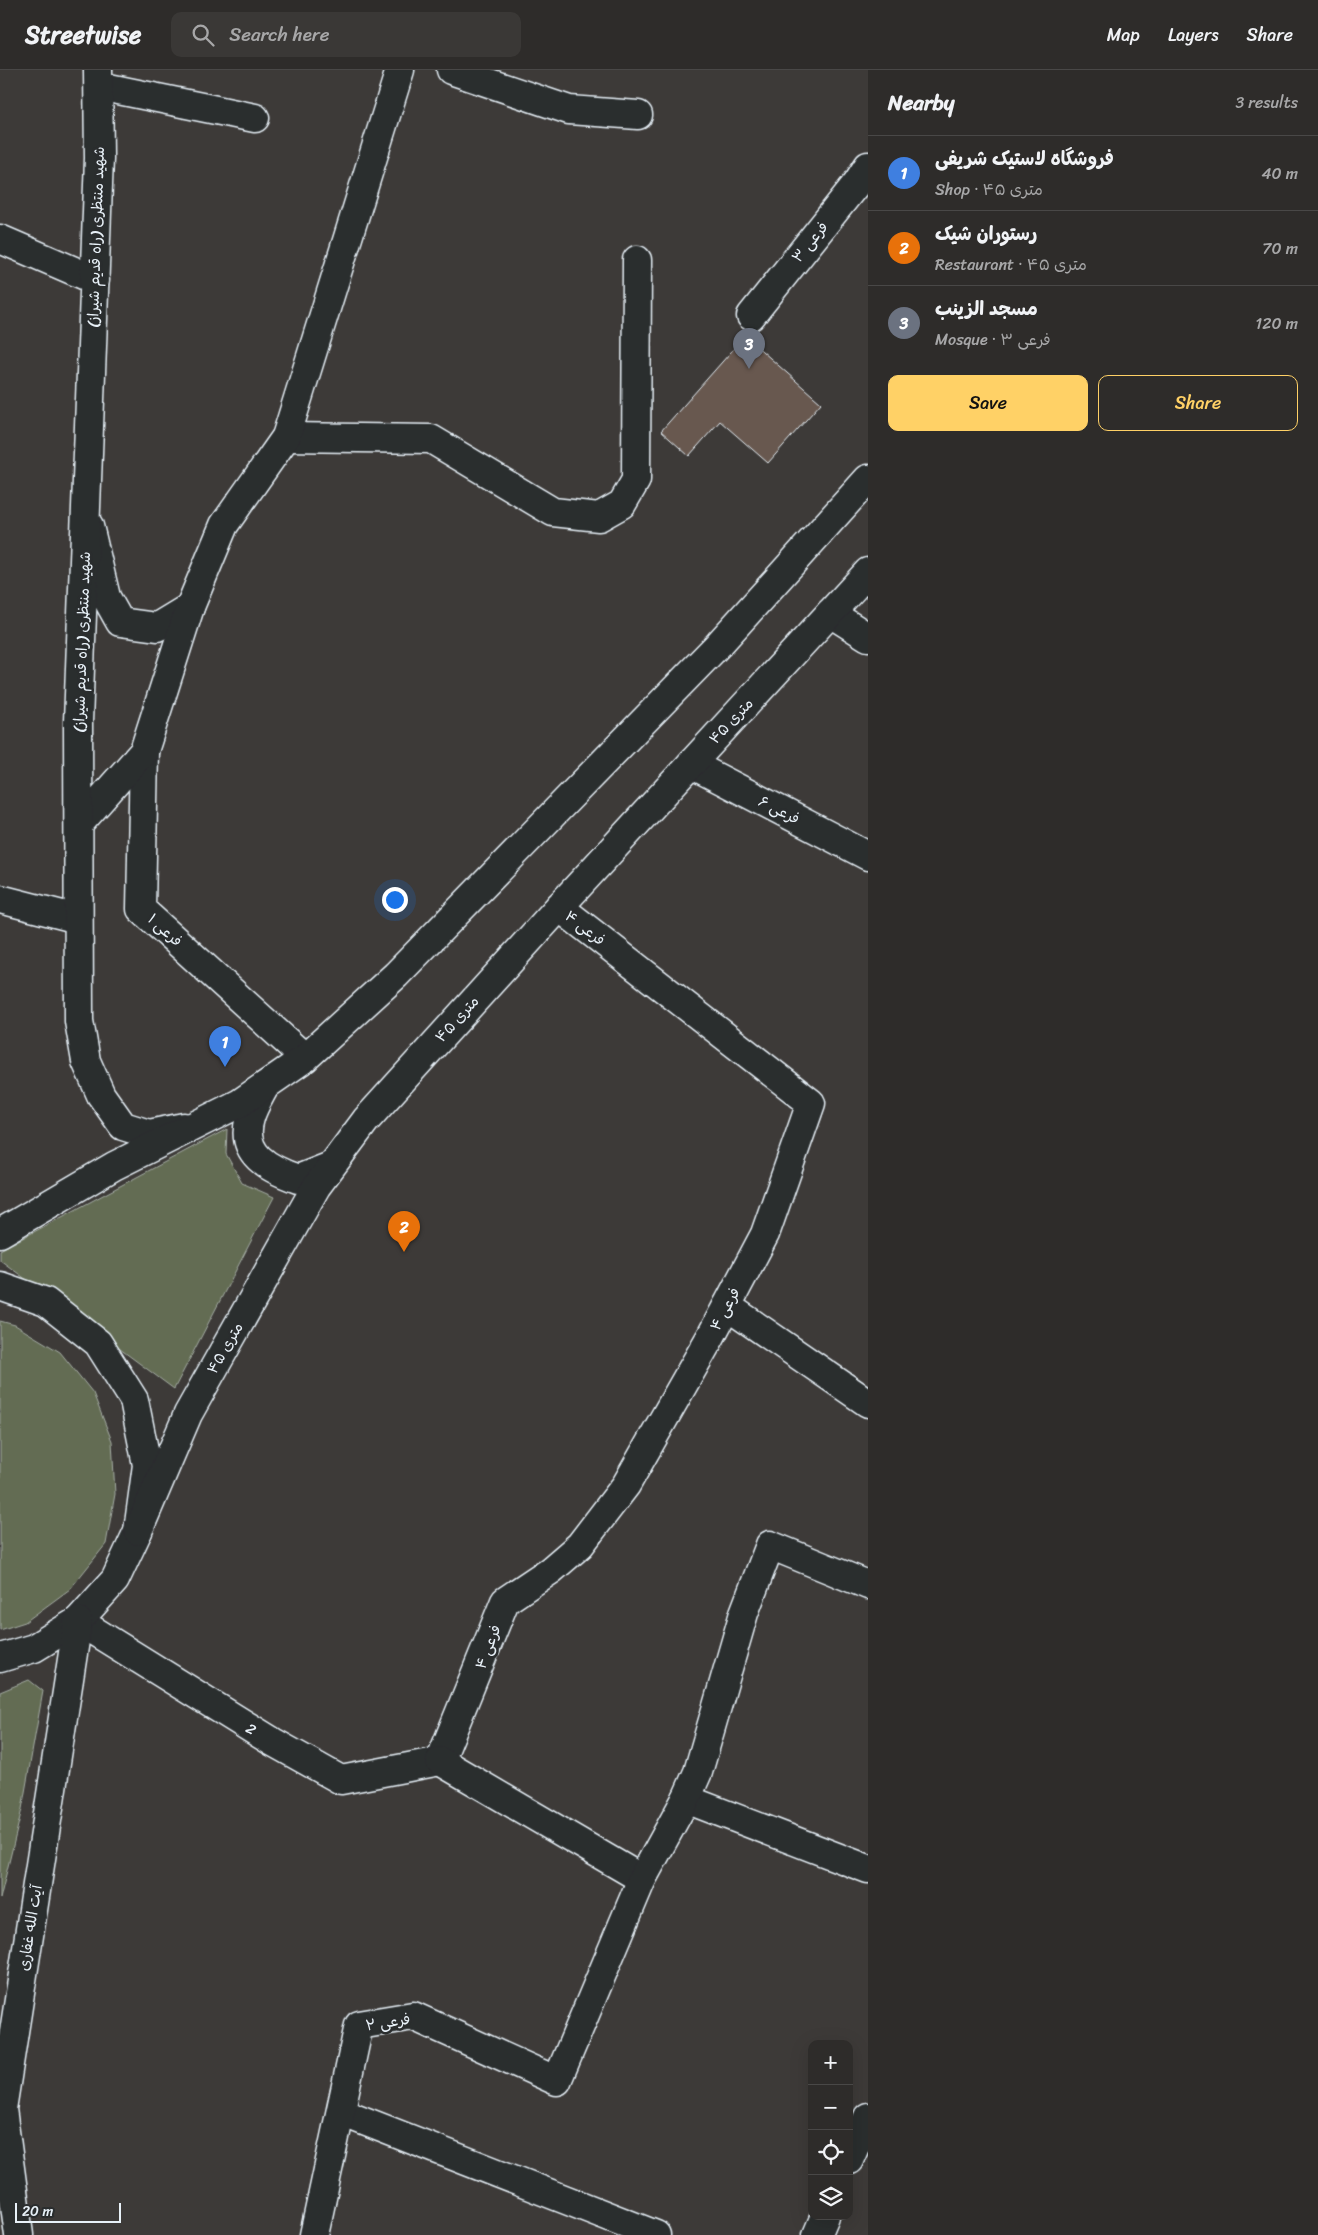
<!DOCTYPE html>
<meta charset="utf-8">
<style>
:root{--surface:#2e2c2a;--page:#3a3836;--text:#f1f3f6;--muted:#a7a7a8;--line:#494847;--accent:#ffd166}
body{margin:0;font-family:Sriracha,"Playpen Sans Arabic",sans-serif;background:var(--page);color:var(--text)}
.controls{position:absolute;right:15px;bottom:15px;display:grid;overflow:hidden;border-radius:10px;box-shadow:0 5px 20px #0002}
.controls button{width:45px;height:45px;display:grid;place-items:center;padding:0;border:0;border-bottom:1px solid var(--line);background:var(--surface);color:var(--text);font:25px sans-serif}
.scale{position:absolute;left:15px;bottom:12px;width:106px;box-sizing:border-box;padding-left:5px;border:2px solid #e8f1f8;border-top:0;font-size:14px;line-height:18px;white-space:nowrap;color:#e8f1f8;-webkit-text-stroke:4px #2a2d2e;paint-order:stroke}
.you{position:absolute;left:394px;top:829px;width:18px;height:18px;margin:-12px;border:4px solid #fff;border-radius:50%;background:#1a73e8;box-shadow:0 0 0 8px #1a73e833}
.badge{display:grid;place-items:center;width:32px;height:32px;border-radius:50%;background:var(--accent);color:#fff;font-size:16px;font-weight:700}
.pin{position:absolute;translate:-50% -41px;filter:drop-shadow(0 1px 2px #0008)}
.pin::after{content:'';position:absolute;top:26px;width:18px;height:15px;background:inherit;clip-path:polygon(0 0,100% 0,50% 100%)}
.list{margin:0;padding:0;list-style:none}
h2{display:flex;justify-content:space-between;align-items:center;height:65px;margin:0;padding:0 20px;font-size:21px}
h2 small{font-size:16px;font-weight:400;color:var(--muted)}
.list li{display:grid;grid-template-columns:32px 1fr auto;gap:15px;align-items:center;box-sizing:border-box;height:75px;padding:0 20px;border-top:1px solid var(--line)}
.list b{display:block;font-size:19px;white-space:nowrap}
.list p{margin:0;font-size:16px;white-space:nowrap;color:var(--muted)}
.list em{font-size:16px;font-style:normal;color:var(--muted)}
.actions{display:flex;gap:10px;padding:15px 20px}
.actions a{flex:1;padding:11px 0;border:1px solid var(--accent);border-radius:10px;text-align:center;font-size:18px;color:var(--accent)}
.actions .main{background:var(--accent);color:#111}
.icon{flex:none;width:28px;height:28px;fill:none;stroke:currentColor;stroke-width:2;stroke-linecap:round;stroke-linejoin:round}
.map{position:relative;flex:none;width:868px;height:2165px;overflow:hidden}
header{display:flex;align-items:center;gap:30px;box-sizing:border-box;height:70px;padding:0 25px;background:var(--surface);border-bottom:1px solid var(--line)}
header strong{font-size:24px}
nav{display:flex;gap:28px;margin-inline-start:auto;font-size:18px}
.search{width:350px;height:45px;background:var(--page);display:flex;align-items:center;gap:12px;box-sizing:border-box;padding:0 18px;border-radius:10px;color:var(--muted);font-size:19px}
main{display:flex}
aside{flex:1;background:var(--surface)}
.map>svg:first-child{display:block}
.green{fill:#636c53;stroke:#a6aea6}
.building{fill:#68594f;stroke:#e8f1f8}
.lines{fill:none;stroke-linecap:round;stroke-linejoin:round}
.street-casing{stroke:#e8f1f8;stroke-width:31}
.secondary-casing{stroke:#e8f1f8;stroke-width:31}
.primary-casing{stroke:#e8f1f8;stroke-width:31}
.street{stroke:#2a2d2e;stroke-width:28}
.secondary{stroke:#2a2d2e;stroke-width:28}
.primary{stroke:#2a2d2e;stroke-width:28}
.labels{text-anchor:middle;stroke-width:5;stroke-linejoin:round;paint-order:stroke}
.street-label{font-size:15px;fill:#e8f1f8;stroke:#2a2d2e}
</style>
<header>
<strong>Streetwise</strong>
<div class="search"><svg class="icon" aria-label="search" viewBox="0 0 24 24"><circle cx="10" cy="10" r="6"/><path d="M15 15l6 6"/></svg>Search here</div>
<nav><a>Map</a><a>Layers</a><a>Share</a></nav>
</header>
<main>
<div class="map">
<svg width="868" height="2165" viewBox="0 0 868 2165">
<rect width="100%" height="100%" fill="#3d3a38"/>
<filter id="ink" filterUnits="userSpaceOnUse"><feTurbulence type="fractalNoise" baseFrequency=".02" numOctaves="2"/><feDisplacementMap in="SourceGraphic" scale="10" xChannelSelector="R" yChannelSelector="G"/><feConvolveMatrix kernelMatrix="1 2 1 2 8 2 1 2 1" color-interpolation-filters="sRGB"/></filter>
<g filter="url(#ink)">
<g class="green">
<polygon points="227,1059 226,1084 242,1113 274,1127 174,1319 0,1190 0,1180"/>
<polygon points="0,1251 15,1255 60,1282 93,1323 112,1371 115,1424 106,1474 70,1519 25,1552 0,1560"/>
<polygon points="29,1610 43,1621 22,1739 0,1829 0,1622"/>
</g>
<polygon class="building" points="745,266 821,333 768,393 720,351 689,386 661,361"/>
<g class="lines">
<g class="street-casing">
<g id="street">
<polyline points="451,0 569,40 638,45"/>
<polyline points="99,16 255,48"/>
<polyline points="0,169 95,210"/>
<polyline points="751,246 857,113 868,96"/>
<polyline points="286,367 431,369 553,442 599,447 622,434 636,410 637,190"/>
<polyline points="89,456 106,527 120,552 157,557 190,537"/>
<polyline points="830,543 868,567"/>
<polyline points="144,681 141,839 305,988"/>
<polyline points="691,694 868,786"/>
<polyline points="79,754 144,681 190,537 224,455 286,367 400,0"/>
<polyline points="0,829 78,849"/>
<polyline points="727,1236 868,1333"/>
<polyline points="78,1551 273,1672 341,1710 440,1691"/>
<polyline points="440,1691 505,1531 551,1500 580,1475 626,1415 711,1266 765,1164 811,1033 559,837"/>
<polyline points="440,1691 642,1809"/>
<polyline points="686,1729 868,1799"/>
<polyline points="341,2042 656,2165"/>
<polyline points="849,2090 868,2047"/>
<polyline points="314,2165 359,1955 413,1946 557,2011 642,1809 686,1729 698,1702 744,1543 770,1475 868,1515"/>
<polyline points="817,2165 825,2146"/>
</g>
</g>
<g class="secondary-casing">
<polyline id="secondary" points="98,0 99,88 78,652 79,951 86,991 101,1025 123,1056 149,1064 184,1057"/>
</g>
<g class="primary-casing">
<g id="primary">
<path d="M 265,1016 C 260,1026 253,1037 250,1048 C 239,1084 269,1099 298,1109 L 331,1096"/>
<polyline points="0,1163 114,1096 240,1033 305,988 396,905 719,574 868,409"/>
<polyline points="0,1216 46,1232 98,1273 134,1330 147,1395 138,1461 115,1510 78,1551 34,1578 0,1588"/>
<polyline points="138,1461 188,1344 316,1117 366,1050 559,837 868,502"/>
<polyline points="19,2165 2,2039 78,1551"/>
</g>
</g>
<use href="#street" class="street"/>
<use href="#secondary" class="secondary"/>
<use href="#primary" class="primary"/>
</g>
</g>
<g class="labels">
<g class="street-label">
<text transform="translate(96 167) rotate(-88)" y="5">شهید منتظری (راه قدیم شیراز)</text>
<text transform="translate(810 172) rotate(-51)" y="5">فرعی ۳</text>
<text transform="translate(82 572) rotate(-88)" y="5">شهید منتظری (راه قدیم شیراز)</text>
<text transform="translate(731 651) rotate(-47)" y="5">۴۵ متری</text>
<text transform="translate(779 740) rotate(27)" y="5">فرعی ۶</text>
<text transform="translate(585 858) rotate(38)" y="5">فرعی ۴</text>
<text transform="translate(165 860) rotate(42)" y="5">فرعی ۱</text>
<text transform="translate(457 949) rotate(-48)" y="5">۴۵ متری</text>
<text transform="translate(725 1239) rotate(-62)" y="5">فرعی ۴</text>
<text transform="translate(225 1278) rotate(-60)" y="5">۴۵ متری</text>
<text transform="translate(488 1577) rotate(-69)" y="5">فرعی ۴</text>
<text transform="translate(251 1659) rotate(32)" y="5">2</text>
<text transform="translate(30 1858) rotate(-81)" y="5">آیت الله غفاری</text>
<text transform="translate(388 1952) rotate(-9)" y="5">فرعی ۲</text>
</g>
</g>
</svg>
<div class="controls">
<button>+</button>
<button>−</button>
<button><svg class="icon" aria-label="locate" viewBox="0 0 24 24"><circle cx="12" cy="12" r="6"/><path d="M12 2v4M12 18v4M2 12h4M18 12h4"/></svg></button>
<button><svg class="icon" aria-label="layers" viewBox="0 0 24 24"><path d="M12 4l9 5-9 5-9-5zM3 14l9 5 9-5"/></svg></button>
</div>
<div class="scale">20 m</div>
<div class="you"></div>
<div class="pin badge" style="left:225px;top:997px;background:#3f7fe0">1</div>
<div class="pin badge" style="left:404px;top:1182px;background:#e8710a">2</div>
<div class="pin badge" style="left:749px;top:299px;background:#6b7280">3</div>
</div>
<aside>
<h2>Nearby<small>3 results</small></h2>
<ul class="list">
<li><span class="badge" style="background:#3f7fe0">1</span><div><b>فروشگاه لاستیک شریفی</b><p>Shop · ۴۵ متری</p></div><em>40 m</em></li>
<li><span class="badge" style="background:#e8710a">2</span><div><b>رستوران شیک</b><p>Restaurant · ۴۵ متری</p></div><em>70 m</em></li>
<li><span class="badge" style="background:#6b7280">3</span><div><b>مسجد الزینب</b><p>Mosque · فرعی ۳</p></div><em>120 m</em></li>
</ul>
<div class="actions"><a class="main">Save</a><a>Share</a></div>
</aside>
</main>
